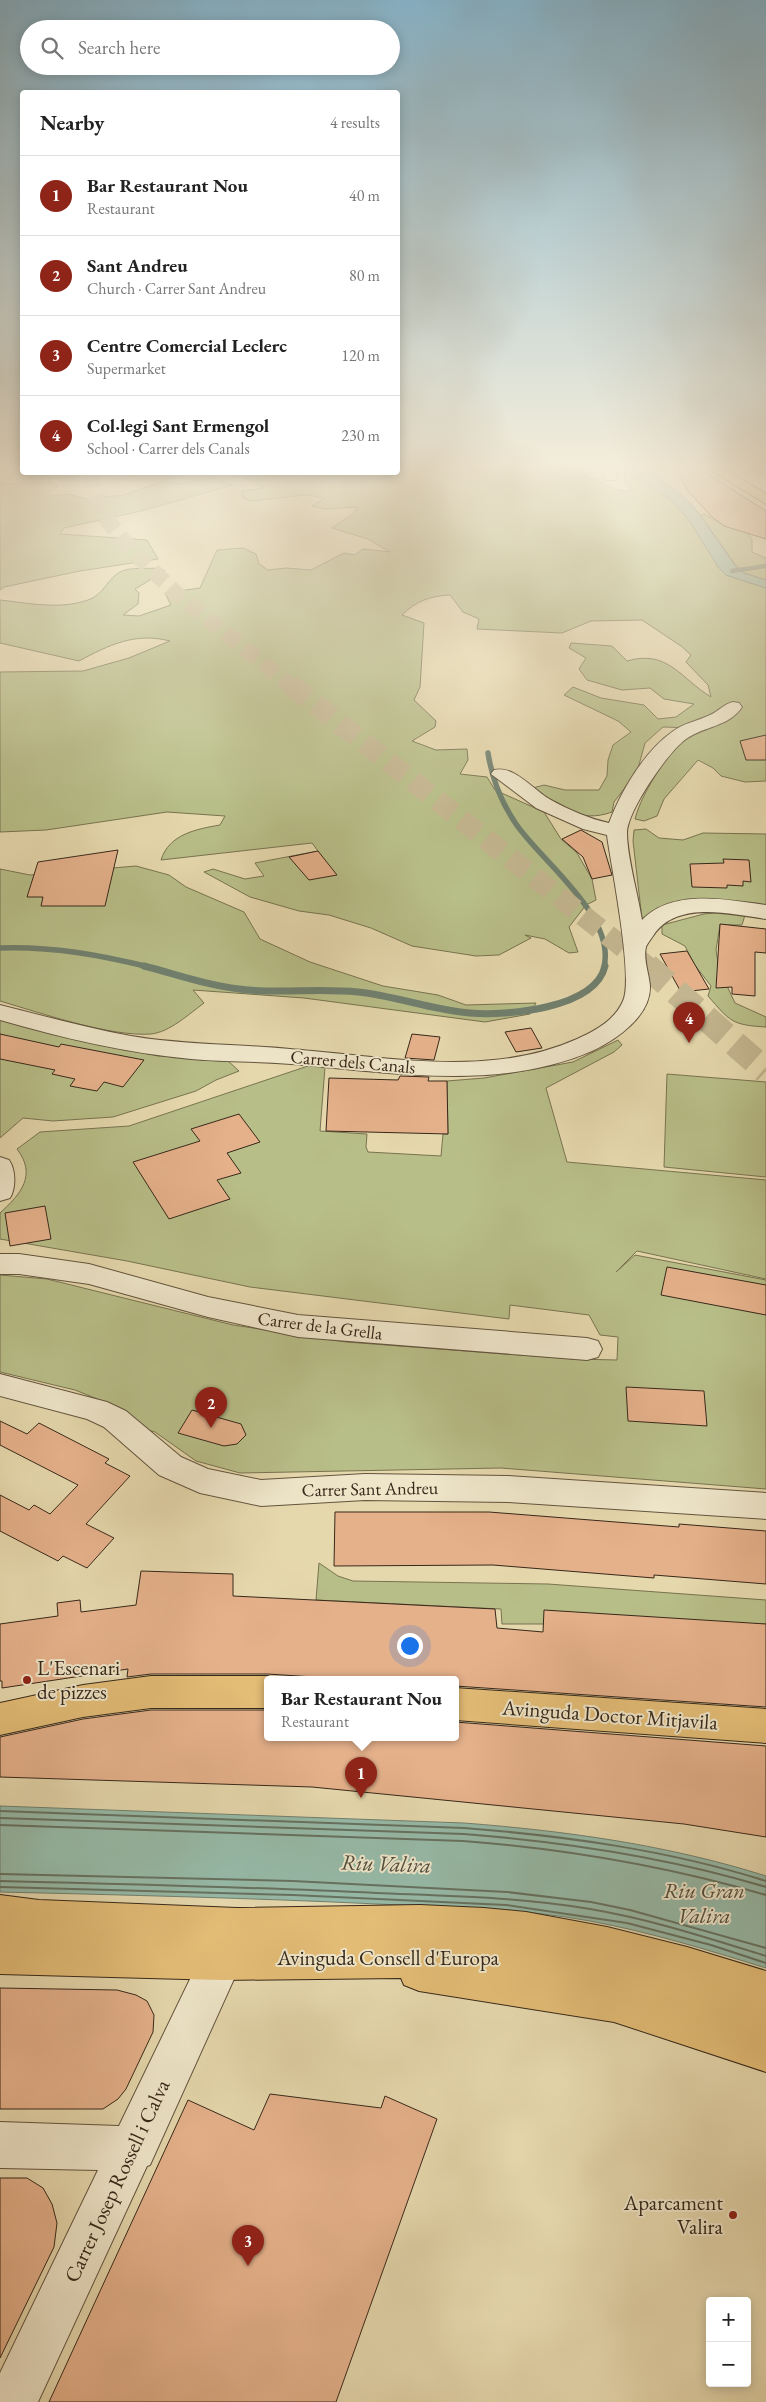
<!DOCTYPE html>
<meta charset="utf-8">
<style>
:root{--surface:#fff;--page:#f2f2f2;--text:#222;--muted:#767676;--line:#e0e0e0;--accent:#8f2418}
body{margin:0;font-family:"EB Garamond",serif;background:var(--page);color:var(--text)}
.controls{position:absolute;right:15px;bottom:15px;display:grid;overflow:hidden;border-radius:5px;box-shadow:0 2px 12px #0003}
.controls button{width:45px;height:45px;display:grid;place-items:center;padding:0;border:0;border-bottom:1px solid var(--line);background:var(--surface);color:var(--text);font:25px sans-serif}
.you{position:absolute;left:409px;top:1645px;width:18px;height:18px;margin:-12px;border:4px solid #fff;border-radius:50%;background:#1a73e8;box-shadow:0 0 0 8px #1a73e833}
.badge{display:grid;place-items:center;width:32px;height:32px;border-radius:50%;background:var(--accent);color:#fff;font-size:16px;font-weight:700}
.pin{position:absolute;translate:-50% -41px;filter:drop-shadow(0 1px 2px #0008)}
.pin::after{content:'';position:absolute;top:26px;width:18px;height:15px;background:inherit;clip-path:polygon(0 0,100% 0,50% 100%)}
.popup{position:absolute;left:264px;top:1676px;width:195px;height:65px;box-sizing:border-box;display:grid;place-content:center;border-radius:5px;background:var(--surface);filter:drop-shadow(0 1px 4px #0005);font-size:16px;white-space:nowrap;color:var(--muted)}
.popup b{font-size:19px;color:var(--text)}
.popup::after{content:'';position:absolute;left:50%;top:100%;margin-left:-10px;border:10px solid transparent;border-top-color:var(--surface)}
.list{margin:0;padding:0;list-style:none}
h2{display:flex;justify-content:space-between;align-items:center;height:65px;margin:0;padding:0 20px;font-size:21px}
h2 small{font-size:16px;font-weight:400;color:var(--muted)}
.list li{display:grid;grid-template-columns:32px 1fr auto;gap:15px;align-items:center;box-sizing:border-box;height:80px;padding:0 20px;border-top:1px solid var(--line)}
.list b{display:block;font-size:19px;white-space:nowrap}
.list p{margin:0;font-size:16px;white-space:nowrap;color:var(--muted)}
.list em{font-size:16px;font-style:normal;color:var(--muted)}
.icon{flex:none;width:28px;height:28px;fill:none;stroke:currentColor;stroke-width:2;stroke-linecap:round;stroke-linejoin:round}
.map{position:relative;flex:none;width:766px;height:2402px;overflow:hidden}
.search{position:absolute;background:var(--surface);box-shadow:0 2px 12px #0003;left:20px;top:20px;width:380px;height:55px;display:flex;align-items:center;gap:12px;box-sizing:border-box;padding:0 18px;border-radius:28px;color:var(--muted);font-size:19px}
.panel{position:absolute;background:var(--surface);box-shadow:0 2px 12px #0003;left:20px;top:90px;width:380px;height:385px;border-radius:5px}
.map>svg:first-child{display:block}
.green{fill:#b8be88;stroke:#787350}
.water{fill:#96baa8;stroke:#70806f}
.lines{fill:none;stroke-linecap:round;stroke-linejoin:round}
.shore{stroke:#667160;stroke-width:2}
.stream-far2{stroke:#70806f;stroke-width:4.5}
.stream-far1{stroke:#70806f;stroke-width:5.5}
.stream{stroke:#70806f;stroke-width:7}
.building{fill:#e5b18b;stroke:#372819}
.primary-tunnel-far2{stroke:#c3b58f;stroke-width:16;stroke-dasharray:16 8;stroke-linecap:butt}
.primary-tunnel-far1{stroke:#c3b58f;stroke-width:21;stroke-dasharray:21 10;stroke-linecap:butt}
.primary-tunnel{stroke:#c3b58f;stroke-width:26;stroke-dasharray:26 13;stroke-linecap:butt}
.minor-casing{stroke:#63543e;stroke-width:2}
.primary-casing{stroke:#372819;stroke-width:2}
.minor{fill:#efe6ca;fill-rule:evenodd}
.primary{fill:#e3bc76;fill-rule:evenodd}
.poi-dot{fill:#8f2418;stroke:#efe6ca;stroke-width:2}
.labels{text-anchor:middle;stroke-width:4;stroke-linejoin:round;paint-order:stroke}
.street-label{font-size:18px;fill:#372819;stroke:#efe6ca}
.near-poi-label{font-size:21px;fill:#372819;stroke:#efe6ca;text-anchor:start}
.near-street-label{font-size:21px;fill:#372819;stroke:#efe6ca}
.near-water-label{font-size:22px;font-style:italic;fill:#4f4c3d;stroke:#efe6ca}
</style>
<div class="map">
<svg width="766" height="2402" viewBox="0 0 766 2402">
<rect width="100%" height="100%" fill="#e6d8ad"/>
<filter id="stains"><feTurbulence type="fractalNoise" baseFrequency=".004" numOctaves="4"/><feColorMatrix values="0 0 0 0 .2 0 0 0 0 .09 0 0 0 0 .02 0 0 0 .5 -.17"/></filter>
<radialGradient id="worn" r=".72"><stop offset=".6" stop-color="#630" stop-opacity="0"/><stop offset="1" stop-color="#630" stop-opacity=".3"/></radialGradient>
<g class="green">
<path d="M 398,468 L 596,468 L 597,472 L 580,475 C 586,477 593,478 599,481 C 610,486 620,494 633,490 L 624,482 L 625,471 L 628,471 L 670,499 L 689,520 L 719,568 L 726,575 L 766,588 L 766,781 L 745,782 L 721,776 L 713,768 L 698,760 L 664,799 L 657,816 L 644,821 L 635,819 C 643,788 671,751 693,728 L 663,727 L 645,743 L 637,772 L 614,802 L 612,812 C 579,824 560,806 533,788 L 544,785 L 565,790 L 599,790 L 607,776 L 608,760 L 613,745 L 631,732 L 618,721 L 564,695 L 573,687 L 601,698 L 644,705 L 658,719 L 676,717 L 694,704 L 664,699 L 650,688 L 622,690 L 587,680 L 579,669 L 586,658 L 569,648 L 571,643 L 612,646 L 627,661 C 668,649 681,679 711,697 L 708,685 L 686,662 L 691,655 L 681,646 L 642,620 L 591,621 L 562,633 L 477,629 L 479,619 L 463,612 L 450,595 C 430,596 416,601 402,615 L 424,623 L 420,687 L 414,700 L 436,721 L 435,727 L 412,741 L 436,750 L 467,749 L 468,760 L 460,774 L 487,777 L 495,790 L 544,812 L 561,839 L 577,853 L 592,879 L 596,900 L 586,905 L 569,927 L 578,952 L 569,953 L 545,939 L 525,935 L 531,938 L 499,955 L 476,956 L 412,946 L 371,928 L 329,915 L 299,911 L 250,897 L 204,872 L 213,869 L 245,879 L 264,876 L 255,863 L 318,851 L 312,843 L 161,860 C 169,834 197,829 220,825 L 225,816 L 167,812 L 46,830 L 0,832 L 0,672 L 83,671 L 129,658 L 170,641 C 135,632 109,645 79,661 L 0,643 L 0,600 C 29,603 59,610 88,600 C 104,595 107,578 122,571 C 132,567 149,569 160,568 L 165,571 L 135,589 L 139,593 L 138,604 L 123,615 L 139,616 L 171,605 L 165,593 L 200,588 L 217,550 L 243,548 L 256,554 L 259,564 L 268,570 L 286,568 L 311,570 L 344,553 L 355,555 L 363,549 L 390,552 L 368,539 L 332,528 L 353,514 L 357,507 L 325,509 L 312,506 L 325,498 L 306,495 L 251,501 L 242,497 L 242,491 L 264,488 L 254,482 L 227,473 L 398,472 Z"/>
<polygon points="214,478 233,485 141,511 64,528 60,534 147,540 158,559 80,571 4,587 0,590 0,484 50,482 58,486 49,493 53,496 67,494 87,499 124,495 164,481 180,484"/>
<polygon points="704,514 722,524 744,528 752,539 752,552 766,558 766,580 744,573 735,564 700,515"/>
<polygon points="646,829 659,838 683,840 703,833 766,834 766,905 684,901 657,908 642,919 633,841 634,830"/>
<path d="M 136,866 L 169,875 L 186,887 L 244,912 L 260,939 L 310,962 L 383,986 L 438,995 L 466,1005 L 536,1003 L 530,1014 L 485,1022 L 304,998 L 193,990 L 204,1003 C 189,1014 170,1032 151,1034 C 110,1037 41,1013 0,1001 L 0,869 L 30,875 Z"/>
<path d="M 724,912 L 745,915 L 742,925 L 720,925 L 716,950 L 719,969 L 735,1003 L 766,1017 L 766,1027 C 731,1025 730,1021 708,996 L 711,986 L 694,964 L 685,946 L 662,934 L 662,925 L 704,914 Z"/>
<polygon points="0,1019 59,1035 158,1056 226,1059 239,1071 216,1080 196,1091 113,1117 53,1121 23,1118 0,1138"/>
<path d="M 618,1040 L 622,1045 L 614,1052 L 546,1088 L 567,1162 L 766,1180 L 766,1279 L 637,1251 L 616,1272 L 635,1255 L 766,1280 L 766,1489 L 501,1468 L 240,1473 L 196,1461 L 155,1432 L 138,1427 L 105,1402 L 75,1390 L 0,1372 L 0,1275 L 47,1279 L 233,1325 L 346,1342 L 574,1359 L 617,1360 L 618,1337 L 600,1335 L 589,1315 L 510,1305 L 509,1319 L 250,1287 L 127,1261 L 0,1239 L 0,1213 C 21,1194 37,1175 17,1149 L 40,1132 L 129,1126 L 311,1065 L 325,1067 L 320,1131 L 367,1134 L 366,1147 L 368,1152 L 441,1156 L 443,1134 L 448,1134 L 447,1081 L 484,1078 L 573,1062 Z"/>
<polygon points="667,1074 766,1082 766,1177 664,1167"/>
<polygon points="319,1563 338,1576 353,1581 548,1584 766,1600 766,1624 502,1624 501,1609 316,1600"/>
</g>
<g class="water">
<polygon points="623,468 644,468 677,491 694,507 736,567 744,573 766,580 766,588 726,575 719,568 689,520 670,499"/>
<path d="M 0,1806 L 464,1823 C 567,1831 668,1845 766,1876 L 766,1968 C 708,1950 650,1932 590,1921 C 520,1908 448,1907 377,1904 C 251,1898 126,1895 0,1892 Z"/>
</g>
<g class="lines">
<g class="shore">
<path d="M 0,1811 L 464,1828 C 566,1836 668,1850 766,1881"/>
<path d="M 0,1818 L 464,1834 C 567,1842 667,1857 766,1887"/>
<path d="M 0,1825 L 463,1841 C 567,1849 666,1866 766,1895"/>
<polyline points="0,1874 293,1881 507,1892 591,1902 630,1910 766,1948"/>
<path d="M 0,1881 C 126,1884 251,1887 377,1893 C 448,1896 519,1897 590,1909 C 650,1919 708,1938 766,1956"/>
<polyline points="0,1887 293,1895 506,1905 627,1923 711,1945 766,1963"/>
</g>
<g class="stream-far2">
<polyline points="749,468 766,474"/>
<polyline points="732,571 766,566"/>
</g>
<g class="stream-far1">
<path d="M 488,753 C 492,779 501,802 516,824 C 542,862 616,916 604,967"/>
<path d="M 0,948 C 51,946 100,955 149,967"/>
</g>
<path class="stream" d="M 144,966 C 179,975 212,987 248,990 C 285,993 322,988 358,992 C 396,996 432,1010 470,1013 C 506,1016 595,1009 605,966"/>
</g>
<g class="building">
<polygon points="676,468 692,468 709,475 766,511 766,539 724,526 711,516 688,491"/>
<polygon points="766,735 766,760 746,760 740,741"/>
<polygon points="581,830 602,842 612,875 592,879 583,857 562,839"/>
<polygon points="118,850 105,906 41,906 43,897 27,897 38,862"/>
<polygon points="318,851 337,875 309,880 289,857"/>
<polygon points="723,859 749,860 751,882 743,881 743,886 727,885 727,888 692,887 690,864 724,863"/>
<polygon points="720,924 766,929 766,953 755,952 755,996 732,994 732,987 716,988"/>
<polygon points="687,951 709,989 681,992 660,954"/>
<polygon points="531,1028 542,1048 516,1052 505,1032"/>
<polygon points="0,1034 59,1047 61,1044 144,1060 123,1087 104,1082 97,1091 70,1086 75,1079 52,1074 55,1070 0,1059"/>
<polygon points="412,1034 440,1037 434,1060 405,1058"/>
<polygon points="400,1076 429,1077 428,1081 447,1081 448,1134 326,1131 329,1078 398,1080"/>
<polygon points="239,1114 260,1142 227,1153 241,1173 217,1180 230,1199 169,1219 133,1162 200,1141 191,1129"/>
<polygon points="45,1206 51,1239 10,1246 5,1213"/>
<polygon points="667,1267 766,1285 766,1315 661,1295"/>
<polygon points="626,1387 704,1391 707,1426 628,1421"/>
<polygon points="192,1410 241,1424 246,1435 237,1444 224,1446 178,1433"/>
<polygon points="0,1421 27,1434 39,1423 109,1459 105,1463 130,1476 86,1524 114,1538 87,1568 63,1556 58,1561 0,1531 0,1495 29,1510 34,1505 50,1514 78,1485 0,1445"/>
<polygon points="335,1512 489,1512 679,1527 679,1524 766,1531 766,1584 654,1575 654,1578 493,1565 334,1566"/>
<polygon points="141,1571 233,1574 233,1596 495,1609 497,1628 543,1632 544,1610 766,1624 766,1707 455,1686 455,1679 345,1679 267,1674 151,1674 127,1677 128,1669 2,1688 2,1681 0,1681 0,1624 58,1616 57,1603 80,1600 81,1612 136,1605"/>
<polygon points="151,1710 267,1710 267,1737 455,1737 455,1722 766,1746 766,1837 684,1824 312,1787 0,1777 0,1737 83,1719"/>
<polygon points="0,1988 117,1990 136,1995 147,2001 154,2015 153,2032 126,2089 118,2099 103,2109 0,2109"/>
<polygon points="270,2094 381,2108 385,2096 437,2119 336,2402 49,2402 188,2100 254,2130"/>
<polygon points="0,2178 27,2178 43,2188 52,2204 57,2223 54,2247 0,2358"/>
</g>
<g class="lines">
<polyline class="primary-tunnel-far2" points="91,472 94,493 101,512 130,549 178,595 292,687"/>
<polyline class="primary-tunnel-far1" points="291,685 648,967"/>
<polyline class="primary-tunnel" points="647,966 766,1071"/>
<g class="minor-casing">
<g id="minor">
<polygon points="602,468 616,468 617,477 615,480 605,480"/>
<path d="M 733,702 L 739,703 L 742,707 C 729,727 704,726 686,739 C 668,752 628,810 627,832 C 627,857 638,894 642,920 C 673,888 728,900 766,905 L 766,919 C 730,914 676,900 653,936 C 651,939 647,944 646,947 C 643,958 649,974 650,986 C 651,1016 616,1040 592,1051 C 497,1092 391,1072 291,1064 C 258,1061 225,1062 191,1059 C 126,1053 62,1038 0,1020 L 0,1005 C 44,1016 87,1028 131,1036 C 184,1045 237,1044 290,1049 C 383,1056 488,1079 577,1039 C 595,1031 615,1020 623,1001 C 634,978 611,866 607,835 L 583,829 L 536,808 L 491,774 L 494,770 C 515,765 534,791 551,800 C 569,810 590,819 609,823 C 621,791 644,752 672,732 C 683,723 698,721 710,715 C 719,711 724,704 733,702 Z"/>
<path d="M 0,1157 L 9,1160 C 16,1170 16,1188 10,1198 L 0,1201 Z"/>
<polygon points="0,1254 19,1254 89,1264 208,1297 298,1315 587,1338 598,1341 602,1349 598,1357 587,1360 298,1337 208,1317 89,1284 19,1274 0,1274"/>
<polygon points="0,1374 107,1402 126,1411 181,1457 208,1469 261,1480 365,1474 508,1476 766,1493 766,1519 508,1502 365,1500 261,1506 200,1493 159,1475 104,1427 87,1419 0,1396"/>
<polygon points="222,1938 237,1944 243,1959 150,2165 147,2166 38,2402 0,2402 0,2373 98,2170 0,2168 0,2122 119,2126 207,1944"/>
</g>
</g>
<g class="primary-casing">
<g id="primary">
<polygon points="707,468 724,468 766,494 766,504"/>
<polygon points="151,1676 267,1676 276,1679 267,1679 267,1708 151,1708 83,1717 0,1735 0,1703 83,1685"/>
<polygon points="455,1688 766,1709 766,1743 455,1720"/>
<polygon points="0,1895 39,1900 237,1908 420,1905 484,1908 526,1912 607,1927 687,1947 766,1971 766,2072 614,2022 419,1991 404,1985 401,1978 222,1980 0,1974"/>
</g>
</g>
<use href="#minor" class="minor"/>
<use href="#primary" class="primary"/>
</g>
<linearGradient id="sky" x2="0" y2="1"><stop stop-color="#87b6ce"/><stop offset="0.58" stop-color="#f4edda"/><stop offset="1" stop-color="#f4edda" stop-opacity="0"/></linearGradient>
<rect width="766" height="805" fill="url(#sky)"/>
<g class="poi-dot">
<circle cx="27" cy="1680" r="5"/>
<circle cx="733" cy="2215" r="5"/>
</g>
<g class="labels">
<g class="street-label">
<text transform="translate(353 1062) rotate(5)" y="6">Carrer dels Canals</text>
<text transform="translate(320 1326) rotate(7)" y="6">Carrer de la Grella</text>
<text transform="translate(370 1489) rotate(-1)" y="6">Carrer Sant Andreu</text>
</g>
<g class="near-poi-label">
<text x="37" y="1675">L'Escenari<tspan x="37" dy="24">de pizzes</tspan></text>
<text x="723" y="2210" text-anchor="end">Aparcament<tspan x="723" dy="24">Valira</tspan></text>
</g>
<g class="near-street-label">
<text transform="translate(610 1715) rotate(4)" y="7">Avinguda Doctor Mitjavila</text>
<text x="388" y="1965">Avinguda Consell d'Europa</text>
<text transform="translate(117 2181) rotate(-65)" y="7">Carrer Josep Rossell i Calva</text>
</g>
<g class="near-water-label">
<text transform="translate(386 1863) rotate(2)" y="8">Riu Valira</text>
<text x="704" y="1898">Riu Gran<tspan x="704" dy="25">Valira</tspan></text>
</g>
</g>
<rect width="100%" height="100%" filter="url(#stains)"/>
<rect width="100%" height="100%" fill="url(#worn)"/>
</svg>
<div class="controls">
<button>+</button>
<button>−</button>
</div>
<div class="you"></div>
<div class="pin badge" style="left:361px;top:1798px">1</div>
<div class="popup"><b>Bar Restaurant Nou</b>Restaurant</div>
<div class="pin badge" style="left:211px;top:1428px">2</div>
<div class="pin badge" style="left:248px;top:2266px">3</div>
<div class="pin badge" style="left:689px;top:1043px">4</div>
<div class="search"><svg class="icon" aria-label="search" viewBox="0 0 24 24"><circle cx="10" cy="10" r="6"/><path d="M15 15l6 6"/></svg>Search here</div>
<section class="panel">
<h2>Nearby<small>4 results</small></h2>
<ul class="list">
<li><span class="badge">1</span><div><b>Bar Restaurant Nou</b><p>Restaurant</p></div><em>40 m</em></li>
<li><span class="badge">2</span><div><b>Sant Andreu</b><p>Church · Carrer Sant Andreu</p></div><em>80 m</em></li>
<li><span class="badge">3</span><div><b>Centre Comercial Leclerc</b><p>Supermarket</p></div><em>120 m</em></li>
<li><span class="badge">4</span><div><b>Col·legi Sant Ermengol</b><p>School · Carrer dels Canals</p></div><em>230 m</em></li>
</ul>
</section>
</div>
